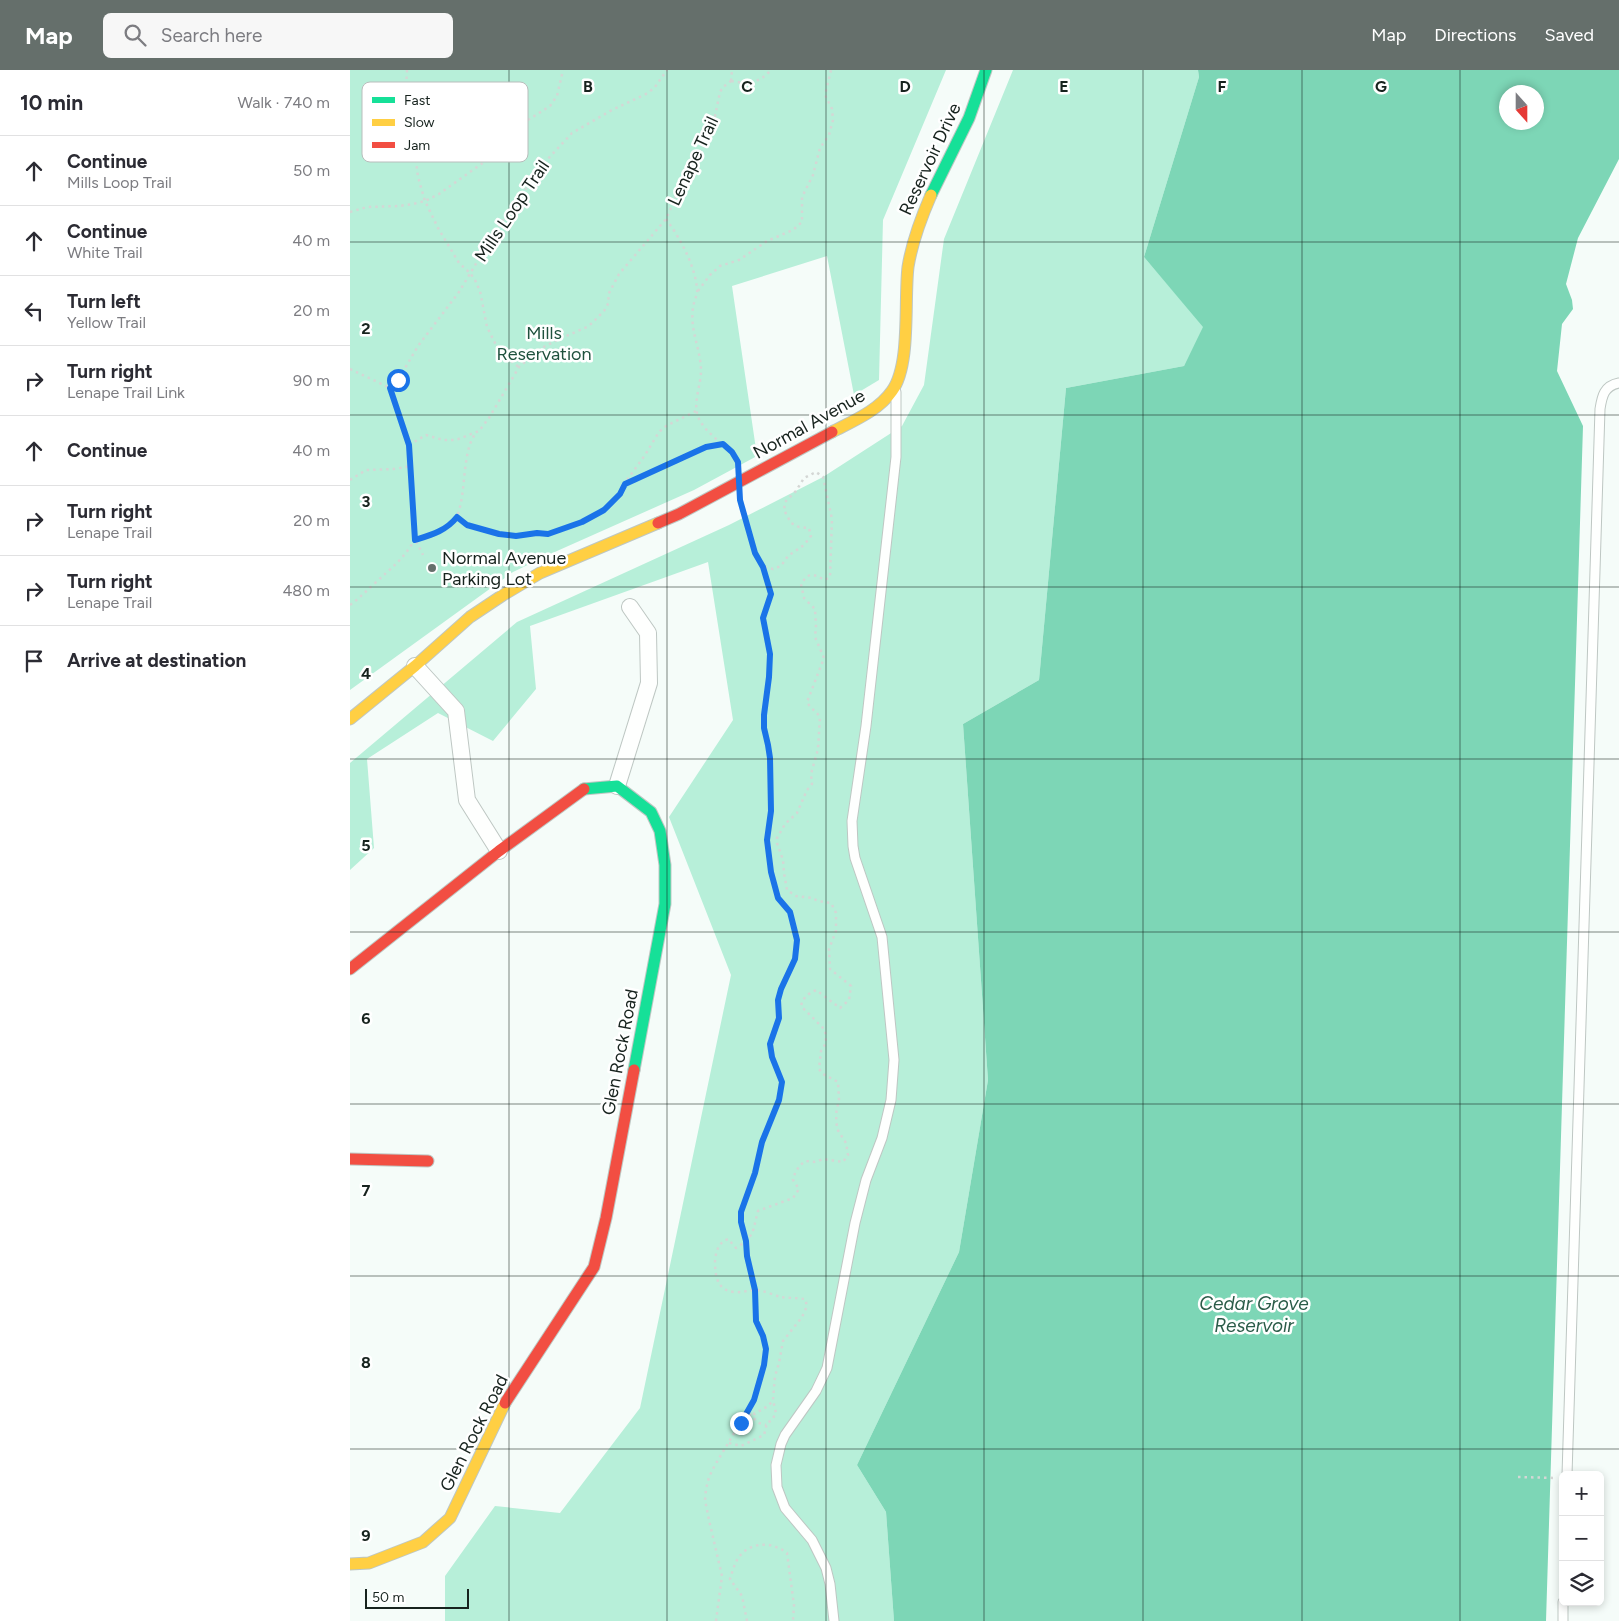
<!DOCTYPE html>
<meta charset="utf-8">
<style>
:root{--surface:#fff;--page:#f7f7f7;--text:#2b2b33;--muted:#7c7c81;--line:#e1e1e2;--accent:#656f6b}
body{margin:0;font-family:Figtree,sans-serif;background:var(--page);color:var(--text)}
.controls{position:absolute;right:15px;bottom:15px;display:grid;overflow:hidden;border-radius:8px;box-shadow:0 2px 8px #0003}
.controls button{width:45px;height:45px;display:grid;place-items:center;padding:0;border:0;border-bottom:1px solid var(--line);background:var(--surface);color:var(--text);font:25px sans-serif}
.compass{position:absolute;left:1149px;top:15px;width:45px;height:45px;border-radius:50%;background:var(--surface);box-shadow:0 2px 8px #0003;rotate:159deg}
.scale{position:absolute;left:15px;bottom:12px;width:104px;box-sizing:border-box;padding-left:5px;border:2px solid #17231e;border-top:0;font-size:14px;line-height:18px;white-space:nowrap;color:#17231e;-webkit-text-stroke:4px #fff;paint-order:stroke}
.stop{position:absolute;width:15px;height:15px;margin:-11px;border:4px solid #1a73e8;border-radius:50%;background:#fff}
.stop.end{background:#1a73e8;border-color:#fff;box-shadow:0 1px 5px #0008}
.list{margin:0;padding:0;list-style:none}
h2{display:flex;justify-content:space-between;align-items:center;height:65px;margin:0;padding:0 20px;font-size:21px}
h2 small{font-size:16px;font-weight:400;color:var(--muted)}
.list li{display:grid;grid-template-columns:32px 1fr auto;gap:15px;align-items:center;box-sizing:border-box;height:70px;padding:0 20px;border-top:1px solid var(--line)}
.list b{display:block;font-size:19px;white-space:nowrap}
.list p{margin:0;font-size:16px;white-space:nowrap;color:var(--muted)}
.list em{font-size:16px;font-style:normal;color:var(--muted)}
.icon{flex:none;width:28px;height:28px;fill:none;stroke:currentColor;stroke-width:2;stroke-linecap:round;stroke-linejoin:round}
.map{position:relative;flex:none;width:1269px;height:1551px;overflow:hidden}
header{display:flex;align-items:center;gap:30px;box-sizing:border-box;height:70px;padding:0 25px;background:var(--accent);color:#fff}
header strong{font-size:24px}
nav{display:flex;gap:28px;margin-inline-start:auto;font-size:18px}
.search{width:350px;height:45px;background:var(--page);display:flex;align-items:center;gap:12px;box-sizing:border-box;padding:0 18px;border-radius:8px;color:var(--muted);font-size:19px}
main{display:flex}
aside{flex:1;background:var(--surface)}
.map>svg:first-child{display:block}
.green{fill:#b7efd9}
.water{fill:#7dd6b6;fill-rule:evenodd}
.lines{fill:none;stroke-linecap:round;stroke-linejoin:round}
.lane-casing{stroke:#bec7c3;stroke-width:11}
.street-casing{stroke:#bec7c3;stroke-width:18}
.fast-casing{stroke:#bec7c3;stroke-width:13}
.slow-casing{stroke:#bec7c3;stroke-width:13}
.jam-casing{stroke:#bec7c3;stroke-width:13}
.path{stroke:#d4d7d5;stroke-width:2.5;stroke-dasharray:2.5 4;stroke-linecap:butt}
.lane{stroke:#fefffe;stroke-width:9}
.street{stroke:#fefffe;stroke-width:16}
.fast{stroke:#16e098;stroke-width:11}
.slow{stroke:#ffcf43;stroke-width:11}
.jam{stroke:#f24e42;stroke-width:11}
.route{stroke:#1a73e8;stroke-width:6}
.grid{fill:none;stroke:#17231e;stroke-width:1;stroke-opacity:0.55}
.poi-dot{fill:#656f6b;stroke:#fff;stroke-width:2}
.labels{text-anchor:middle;stroke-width:5;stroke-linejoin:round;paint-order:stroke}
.street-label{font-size:18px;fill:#17231e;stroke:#fff}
.park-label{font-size:18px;fill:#1f513e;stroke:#fff}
.poi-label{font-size:18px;fill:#17231e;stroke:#fff;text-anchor:start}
.water-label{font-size:19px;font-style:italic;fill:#2b5c49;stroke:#fff}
.key{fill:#fff;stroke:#b9bdbc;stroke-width:1}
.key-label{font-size:14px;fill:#17231e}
.grid-label{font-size:16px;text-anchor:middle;font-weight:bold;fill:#17231e;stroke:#fff;stroke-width:5;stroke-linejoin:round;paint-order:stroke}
</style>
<header>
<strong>Map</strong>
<div class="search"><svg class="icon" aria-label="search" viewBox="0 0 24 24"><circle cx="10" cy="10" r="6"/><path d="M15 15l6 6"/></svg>Search here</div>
<nav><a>Map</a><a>Directions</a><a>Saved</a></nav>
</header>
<main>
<aside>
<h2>10 min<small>Walk · 740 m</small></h2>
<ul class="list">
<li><svg class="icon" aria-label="ahead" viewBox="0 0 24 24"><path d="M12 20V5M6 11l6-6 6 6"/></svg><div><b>Continue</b><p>Mills Loop Trail</p></div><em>50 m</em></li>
<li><svg class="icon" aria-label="ahead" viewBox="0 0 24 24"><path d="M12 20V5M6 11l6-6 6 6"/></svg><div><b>Continue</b><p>White Trail</p></div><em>40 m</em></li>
<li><svg class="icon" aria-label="left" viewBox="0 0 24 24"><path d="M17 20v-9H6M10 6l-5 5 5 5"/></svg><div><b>Turn left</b><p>Yellow Trail</p></div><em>20 m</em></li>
<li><svg class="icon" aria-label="right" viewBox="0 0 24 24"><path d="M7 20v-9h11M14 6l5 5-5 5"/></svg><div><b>Turn right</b><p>Lenape Trail Link</p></div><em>90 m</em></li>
<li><svg class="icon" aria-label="ahead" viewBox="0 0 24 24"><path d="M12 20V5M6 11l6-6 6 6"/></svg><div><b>Continue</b></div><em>40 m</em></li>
<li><svg class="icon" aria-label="right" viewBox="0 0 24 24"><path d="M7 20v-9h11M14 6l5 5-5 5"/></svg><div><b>Turn right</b><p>Lenape Trail</p></div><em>20 m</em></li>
<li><svg class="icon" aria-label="right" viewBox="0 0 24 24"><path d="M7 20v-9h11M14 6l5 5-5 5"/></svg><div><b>Turn right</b><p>Lenape Trail</p></div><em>480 m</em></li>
<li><svg class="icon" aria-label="arrive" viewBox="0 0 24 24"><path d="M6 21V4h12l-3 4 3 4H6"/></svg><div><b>Arrive at destination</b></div></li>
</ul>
</aside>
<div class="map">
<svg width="1269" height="1551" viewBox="0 0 1269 1551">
<rect width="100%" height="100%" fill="#f5fcf9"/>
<g class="green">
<polygon points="0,0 596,0 533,150 529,310 504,325 477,186 382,216 407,386 344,420 207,481 163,502 0,620"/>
<polygon points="663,0 848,0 849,7 794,187 854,257 834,296 716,318 689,610 613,654 638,1010 609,1182 507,1395 536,1442 544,1551 95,1551 95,1506 145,1436 210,1443 290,1338 381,905 319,747 383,650 358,492 180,556 186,619 143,671 88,643 17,689 24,778 0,800 0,693 167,552 379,455 473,407 552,356 574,315 594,169"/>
</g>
<path class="water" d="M 848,0 L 1269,0 L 1269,89 L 1228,168 L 1216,214 L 1222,230 L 1223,239 L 1212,254 L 1207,301 L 1233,356 L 1196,1551 L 544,1551 L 536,1442 L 507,1395 L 609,1182 L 638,1010 L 613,654 L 689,610 L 716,318 L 834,296 L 853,257 L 794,187 L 849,7 ZM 1156,22 L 1186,22 L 1186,52 L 1156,52 Z"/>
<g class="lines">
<g class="lane-casing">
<g id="lane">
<path d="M 1217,1405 L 1250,339 C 1252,326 1254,316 1269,313"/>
<polyline points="484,1551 480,1514 476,1498 462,1470 435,1438 427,1417 426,1395 431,1374 435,1365 466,1321 477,1298 505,1153 516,1110 532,1068 541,1030 544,990 532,867 505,788 503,776 502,751 516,656 546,387 546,322"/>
<polyline points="1213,1551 1213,1532"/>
</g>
</g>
<g class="street-casing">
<g id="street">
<polyline points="65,596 106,641 117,730 149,781"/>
<polyline points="267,716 299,613 298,563 280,537"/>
</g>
</g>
<g class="fast-casing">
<g id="fast">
<polyline points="581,125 619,48 636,0"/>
<polyline points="234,719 267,716 301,742 310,761 315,795 315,834 284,1000"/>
</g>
</g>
<g class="slow-casing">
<g id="slow">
<path d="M 482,362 C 503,351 528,341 542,321 C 561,295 554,231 558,197 C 562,172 571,148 581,125"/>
<polyline points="0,649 65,596 120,547 153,525 190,503 308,453"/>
<polyline points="0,1494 19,1493 73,1472 100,1448 155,1333"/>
</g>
</g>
<g class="jam-casing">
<g id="jam">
<polyline points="308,453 329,444 482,362"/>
<polyline points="0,899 149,781 234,719"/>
<polyline points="0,1089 78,1091"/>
<polyline points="155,1333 244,1197 256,1148 284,1000"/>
</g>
</g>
<g class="path">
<polyline points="57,0 56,19 65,53 65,83 68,107 75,131 88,158 109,193 120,203 125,210 130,221 137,257 147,277 162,292 169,297"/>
<path d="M 381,11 C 399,14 408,14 421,0"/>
<polyline points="381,11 382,0"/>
<polyline points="0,142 17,137 49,136 63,134 75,131 89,124 141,87 163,67 178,50 200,36 207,26 213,0"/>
<path d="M 316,149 C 330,168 345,195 347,219 C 348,224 345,228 344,233 C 342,240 342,249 343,256 C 345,271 351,286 351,301 C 351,314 344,330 347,343 C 351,362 377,374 388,392"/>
<polyline points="348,221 360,205 370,196 389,190 417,171 443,160 452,152 452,127 463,105 470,78 479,65 483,50 482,39 475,25 481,0"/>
<polyline points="0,299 40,318 59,375 65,469 73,485"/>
<polyline points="40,318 48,310 68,276 109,222 148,157 196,91 222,63 262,40 298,23 305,17 317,0"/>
<polyline points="59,375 76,365 93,370 106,370 129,361 139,348 169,297 190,279 205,271 239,256 254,241 259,232 258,225 269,204 316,149 337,101 353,77 364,51 370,22 373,17 381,11"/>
<polyline points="0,410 16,400 44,399 61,396"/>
<polyline points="276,414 356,377 373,374"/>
<polyline points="107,447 117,455 149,464 166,466 187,463 198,464 232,451 254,440 270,424 277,410 295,385 309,362 316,356 346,341"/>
<path d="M 65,469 C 76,466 92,463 101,455 C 119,438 109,384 126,363"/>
<path d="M 0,535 C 10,528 16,521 24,514 C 41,498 53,490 65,469"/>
<path d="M 397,1341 L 405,1344 C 411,1339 418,1338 422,1331"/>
<polyline points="399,1344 409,1353 416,1355"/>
<path d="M 379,1373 L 391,1376 L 414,1365 L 417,1353 L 422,1350 L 426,1343 L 423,1330 L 425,1306 L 429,1293 L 433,1271 L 452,1247 L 457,1236 L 455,1229 C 447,1228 439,1228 431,1227 C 423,1225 413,1220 405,1220 C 398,1220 392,1223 385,1222 C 367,1221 365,1206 365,1191 C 366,1181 368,1173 378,1169 L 386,1178 C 406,1165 402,1162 408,1141 L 443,1128 L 449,1119 L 443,1110 C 445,1101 448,1097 455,1091 L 466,1092 L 473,1089 L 493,1092 L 498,1085 L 496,1073 L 487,1059 L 486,1044 L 489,1029 L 488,1012 L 473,1004 L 469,999 L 471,981 L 476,973 L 475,960 L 451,936 C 453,927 458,924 466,920 L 490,938 L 499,930 L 501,916 L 480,899 L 479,879 L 486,861 L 486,843 L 481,833 L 468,831 L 462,828 L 446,826 L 437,820 L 434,803 L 433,790 L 427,773 L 427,768 L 435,754 L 447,743 L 457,720 L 462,714 L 461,704 L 468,679 L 470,647 C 466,641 460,638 457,632 L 474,588 L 465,567 L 466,556 L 465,539 L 454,528 L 451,514 C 460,501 462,504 475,510 L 480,507 L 482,449 L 473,407 L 466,402 L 454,408 L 446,421 L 435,432 L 434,440 L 441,453 L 449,457 L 459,458 L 461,466 L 454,475 L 438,486 L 431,496 L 423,499 L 413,497"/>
<polyline points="1168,1407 1207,1408"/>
<polyline points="366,1551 372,1506 359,1450 355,1430 356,1419 359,1407 365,1395 404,1330 414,1295 416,1279 413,1266 406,1251 405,1220 401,1198 397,1186 396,1171 391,1152 391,1142 405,1103 412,1072 429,1030 432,1011 422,987 420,974 429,948 428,930 431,919 445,889 447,871 440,841 428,828 421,802 417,770 421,741 420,688 418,675 414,658 414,645 419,607 420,584 413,548 421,524 413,497 405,483 390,430"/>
<path d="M 397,1551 L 392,1526 L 380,1509 C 382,1503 384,1495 387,1490 C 398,1471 422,1471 437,1483 L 444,1535 L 443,1551"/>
</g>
<use href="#lane" class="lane"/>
<use href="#street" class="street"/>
<use href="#fast" class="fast"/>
<use href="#slow" class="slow"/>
<use href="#jam" class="jam"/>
</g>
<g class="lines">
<path class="route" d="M 48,310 L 40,318 L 59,375 L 65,470 C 81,465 96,461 107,447 L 117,455 L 149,464 L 166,466 L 187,463 L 198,464 L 232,452 L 254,440 L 270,424 L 275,414 L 356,377 L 373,374 L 382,382 L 388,392 L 390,430 L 405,483 L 413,497 L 421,524 L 413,548 L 420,584 L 419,607 L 414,645 L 414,658 L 418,675 L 420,688 L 421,741 L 417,770 L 421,802 L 428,828 L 440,842 L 447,870 L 445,889 L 431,919 L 428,930 L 429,948 L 420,974 L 422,987 L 432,1012 L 429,1030 L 412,1072 L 405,1103 L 391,1142 L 391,1152 L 396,1171 L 397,1186 L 405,1220 L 406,1251 L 413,1266 L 416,1279 L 414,1295 L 404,1330 L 391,1353"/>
</g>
<path class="grid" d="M 159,0 L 159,1551M 317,0 L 317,1551M 476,0 L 476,1551M 634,0 L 634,1551M 793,0 L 793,1551M 952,0 L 952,1551M 1110,0 L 1110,1551M 0,172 L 1269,172M 0,345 L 1269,345M 0,517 L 1269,517M 0,689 L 1269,689M 0,862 L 1269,862M 0,1034 L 1269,1034M 0,1206 L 1269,1206M 0,1379 L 1269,1379"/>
<circle class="poi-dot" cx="82" cy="498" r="5"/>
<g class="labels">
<g class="street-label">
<text transform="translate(580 89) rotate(-65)" y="6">Reservoir Drive</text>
<text transform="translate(343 91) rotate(-65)" y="6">Lenape Trail</text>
<text transform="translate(162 141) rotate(-56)" y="6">Mills Loop Trail</text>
<text transform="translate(459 354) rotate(-29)" y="6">Normal Avenue</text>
<text transform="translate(270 982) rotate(-79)" y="6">Glen Rock Road</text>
<text transform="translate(124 1363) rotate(-63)" y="6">Glen Rock Road</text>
</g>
<g class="park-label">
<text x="194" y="269">Mills<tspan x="194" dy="21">Reservation</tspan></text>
</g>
<g class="poi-label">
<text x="92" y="494">Normal Avenue<tspan x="92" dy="21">Parking Lot</tspan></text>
</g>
<g class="water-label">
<text x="904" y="1240">Cedar Grove<tspan x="904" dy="22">Reservoir</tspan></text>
</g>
</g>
<rect x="12" y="12" width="166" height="80" rx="8" class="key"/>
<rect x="22" y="27" width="23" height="6" fill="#16e098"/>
<rect x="22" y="49" width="23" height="7" fill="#ffcf43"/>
<rect x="22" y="72" width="23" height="6" fill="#f24e42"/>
<g class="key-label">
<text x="54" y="35">Fast</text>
<text x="54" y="57">Slow</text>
<text x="54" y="80">Jam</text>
</g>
<g class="grid-label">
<text x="238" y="22">B</text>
<text x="397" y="22">C</text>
<text x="555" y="22">D</text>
<text x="714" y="22">E</text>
<text x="872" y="22">F</text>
<text x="1031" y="22">G</text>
<text x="16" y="264">2</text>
<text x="16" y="437">3</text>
<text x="16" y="609">4</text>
<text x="16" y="781">5</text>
<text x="16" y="954">6</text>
<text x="16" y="1126">7</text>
<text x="16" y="1298">8</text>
<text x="16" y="1471">9</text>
</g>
</svg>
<div class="controls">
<button>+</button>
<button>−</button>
<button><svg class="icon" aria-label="layers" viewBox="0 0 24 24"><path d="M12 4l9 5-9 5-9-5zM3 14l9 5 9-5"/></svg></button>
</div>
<svg class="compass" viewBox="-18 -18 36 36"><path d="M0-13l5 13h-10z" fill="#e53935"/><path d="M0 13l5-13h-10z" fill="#7c7c81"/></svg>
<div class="scale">50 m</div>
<div class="stop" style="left:48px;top:310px"></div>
<div class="stop end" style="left:391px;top:1353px"></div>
</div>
</main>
